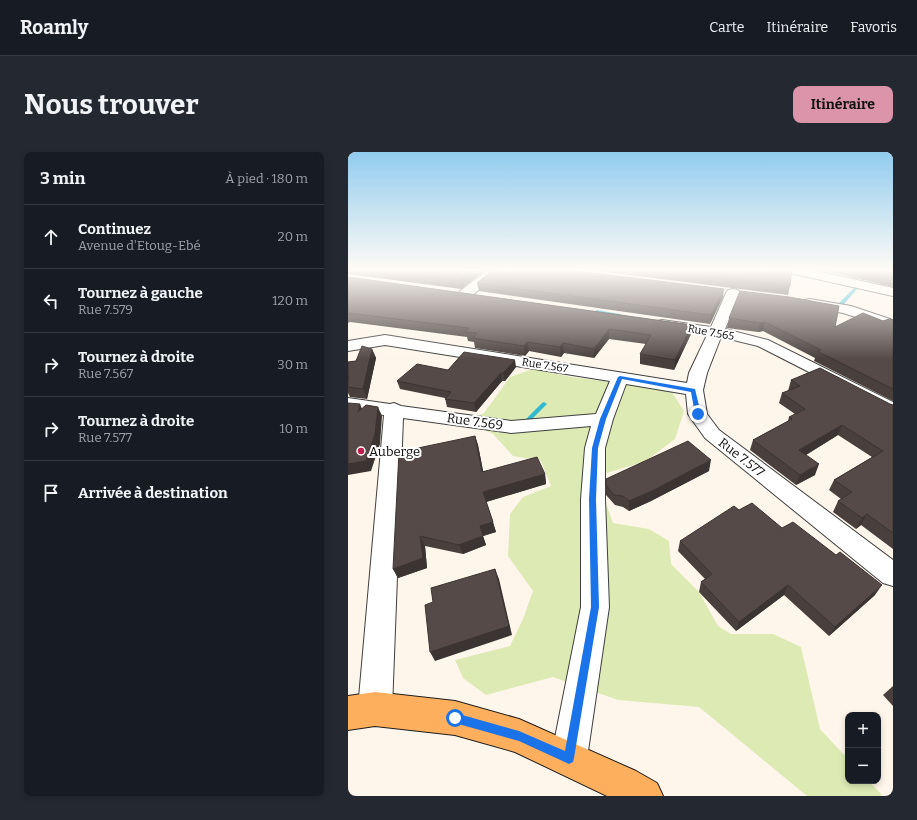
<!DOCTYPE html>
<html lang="fr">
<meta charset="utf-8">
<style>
:root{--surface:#171b24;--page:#242831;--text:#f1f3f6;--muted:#9ea1a6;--line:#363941;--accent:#db94aa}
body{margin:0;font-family:Bitter,serif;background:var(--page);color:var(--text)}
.controls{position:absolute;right:12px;bottom:12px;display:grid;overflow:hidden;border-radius:8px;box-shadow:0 2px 6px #0003}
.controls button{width:36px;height:36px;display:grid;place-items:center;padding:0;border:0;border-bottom:1px solid var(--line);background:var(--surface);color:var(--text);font:20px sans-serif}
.stop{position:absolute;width:12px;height:12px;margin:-9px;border:3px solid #1a73e8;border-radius:50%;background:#fff}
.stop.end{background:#1a73e8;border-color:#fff;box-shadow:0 1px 4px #0008}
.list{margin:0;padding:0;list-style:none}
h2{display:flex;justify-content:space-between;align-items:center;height:52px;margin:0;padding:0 16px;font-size:17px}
h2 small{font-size:13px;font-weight:400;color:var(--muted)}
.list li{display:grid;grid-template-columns:26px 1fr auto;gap:12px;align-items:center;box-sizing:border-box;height:64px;padding:0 16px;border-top:1px solid var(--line)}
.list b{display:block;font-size:15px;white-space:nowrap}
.list p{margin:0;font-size:13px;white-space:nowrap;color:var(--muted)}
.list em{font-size:13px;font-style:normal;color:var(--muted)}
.icon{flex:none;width:22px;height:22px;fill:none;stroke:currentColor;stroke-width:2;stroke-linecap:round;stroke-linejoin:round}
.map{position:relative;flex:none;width:545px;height:644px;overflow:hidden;border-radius:8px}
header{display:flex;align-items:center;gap:24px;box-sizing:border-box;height:56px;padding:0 20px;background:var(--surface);border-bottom:1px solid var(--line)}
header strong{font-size:19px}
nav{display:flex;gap:22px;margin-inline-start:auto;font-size:14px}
.intro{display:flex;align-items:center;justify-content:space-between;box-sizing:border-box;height:96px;padding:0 24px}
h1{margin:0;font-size:28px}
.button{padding:10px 18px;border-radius:8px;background:var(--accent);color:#111;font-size:14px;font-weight:700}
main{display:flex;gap:24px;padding:0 24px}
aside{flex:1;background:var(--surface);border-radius:8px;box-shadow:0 2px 6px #0003}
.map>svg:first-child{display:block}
.green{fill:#ddeab4}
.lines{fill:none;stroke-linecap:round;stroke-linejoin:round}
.stream{fill:#32b9d2;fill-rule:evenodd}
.minor-casing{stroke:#3f3f3f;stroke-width:2}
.major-casing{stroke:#1d1d1d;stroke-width:2}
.minor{fill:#fff;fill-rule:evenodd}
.major{fill:#feaf5d;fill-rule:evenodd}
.wall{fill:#49403e}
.shaded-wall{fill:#3c3432}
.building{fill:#554a48;stroke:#3c3432}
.route{fill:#1a73e8}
.poi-dot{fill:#c11f4e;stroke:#fff;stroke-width:1.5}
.labels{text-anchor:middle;stroke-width:4;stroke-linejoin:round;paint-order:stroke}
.far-street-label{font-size:11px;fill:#0c0c0c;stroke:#fff}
.street-label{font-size:13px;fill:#0c0c0c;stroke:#fff}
.poi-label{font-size:13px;fill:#0c0c0c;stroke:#fff;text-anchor:start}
</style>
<header>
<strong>Roamly</strong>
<nav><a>Carte</a><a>Itinéraire</a><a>Favoris</a></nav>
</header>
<div class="intro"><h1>Nous trouver</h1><a class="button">Itinéraire</a></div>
<main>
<aside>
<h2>3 min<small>À pied · 180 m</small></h2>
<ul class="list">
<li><svg class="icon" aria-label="ahead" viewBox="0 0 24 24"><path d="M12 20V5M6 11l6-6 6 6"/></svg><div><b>Continuez</b><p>Avenue d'Etoug-Ebé</p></div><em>20 m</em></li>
<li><svg class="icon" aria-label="left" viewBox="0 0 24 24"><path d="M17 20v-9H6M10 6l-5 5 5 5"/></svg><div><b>Tournez à gauche</b><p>Rue 7.579</p></div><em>120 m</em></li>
<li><svg class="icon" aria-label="right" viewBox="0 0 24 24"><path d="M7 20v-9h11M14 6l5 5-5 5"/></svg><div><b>Tournez à droite</b><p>Rue 7.567</p></div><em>30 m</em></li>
<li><svg class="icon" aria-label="right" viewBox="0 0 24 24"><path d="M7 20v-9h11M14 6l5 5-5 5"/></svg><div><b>Tournez à droite</b><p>Rue 7.577</p></div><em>10 m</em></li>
<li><svg class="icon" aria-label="arrive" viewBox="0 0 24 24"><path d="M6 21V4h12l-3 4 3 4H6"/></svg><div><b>Arrivée à destination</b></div></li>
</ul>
</aside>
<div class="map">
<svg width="545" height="644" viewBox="0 0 545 644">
<rect width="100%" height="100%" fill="#fff6eb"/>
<polygon class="green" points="185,217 223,225 322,237 336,259 327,287 298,309 239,327 237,335 259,354 265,371 301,377 321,389 323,412 351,440 370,474 383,482 425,482 453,495 472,577 500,607 500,629 521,629 533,642 533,644 459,644 351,555 270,548 205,525 138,543 115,526 107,508 162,494 175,467 185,439 160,404 162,362 175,345 203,334 193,309 165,304 145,282 118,269 136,261 162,225"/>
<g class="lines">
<g class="stream">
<polygon points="509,133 512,134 495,153 491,153 491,151"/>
<polygon points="248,158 272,162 274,163 272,164 250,160 248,160"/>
<polygon points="196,250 199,252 177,274 173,274 172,273 194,251"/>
</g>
<g class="minor-casing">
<g id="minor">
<polygon points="142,117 156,117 122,145 112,145 110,142 112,139"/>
<polygon points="436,117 459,117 545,136 545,144 442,121 438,120"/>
<polygon points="385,137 390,138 392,141 377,177 420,188 545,250 545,263 538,261 461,220 410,194 373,185 359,221 355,238 359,262 371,278 545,408 545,434 535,431 357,286 340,262 338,242 278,232 265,267 257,296 257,347 261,455 239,606 234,619 221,624 208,619 203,606 233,455 233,347 237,296 243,274 163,281 55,266 44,557 39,569 27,574 15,569 10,557 36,263 0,258 0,246 42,252 46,251 53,254 163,269 248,262 262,229 37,193 0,199 0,189 37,183 339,231 341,221 359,183 314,176 309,175 307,172 309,169 314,168 363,175 378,141 380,138"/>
<polygon points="462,147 503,154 545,168 545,177 495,161 457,154 455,151 457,148"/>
</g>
</g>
<g class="major-casing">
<polygon id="major" points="27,540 107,549 171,567 288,619 309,631 315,644 259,644 167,600 107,583 27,574 0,578 0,544"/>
</g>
<use href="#minor" class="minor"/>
<use href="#major" class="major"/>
</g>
<g class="wall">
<polygon points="0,117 139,117 113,137 0,122"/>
<polygon points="234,117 444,117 442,134 440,143"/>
<polygon points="469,117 545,117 545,135"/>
<polygon points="0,125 344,173 343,182 326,218 292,212 292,202 298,192 261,187 246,206 216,201 213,205 181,199 177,204 127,196 126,190 120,189 119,185 2,170 0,171"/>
<polygon points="129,131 375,145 362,172 131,139"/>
<polygon points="381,166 487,175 545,168 545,249 466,209 467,206 415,179 410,180 379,176"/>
<polygon points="24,197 28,206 19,247 2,245 0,241 0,210 8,209"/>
<polygon points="168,215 157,229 154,229 128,260 99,255 97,246 52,237 49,229 100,218"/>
<polygon points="443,228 545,253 545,397 513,373 508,377 485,360 490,349 493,347 481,338 486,328 524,305 490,283 458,303 467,323 448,333 402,298 405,288 440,269 441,265 447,262 431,251 434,241 440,239"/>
<polygon points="127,284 130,293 135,319 197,322 198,332 138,350 148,380 135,384 138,393 115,402 77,394 79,416 50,426 45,417"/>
<polygon points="361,319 303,349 281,359 275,355 267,353 258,343 258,327"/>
<polygon points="391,358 434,376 527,443 481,484 436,443 388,479 351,440 353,430 357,427 330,399 332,389"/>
<polygon points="545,534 545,554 535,543"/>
</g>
<g class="shaded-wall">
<polygon points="127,117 139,117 113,137 111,129"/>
<polygon points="376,137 375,145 362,172 363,163"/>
<polygon points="417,170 415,179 410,180 412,171"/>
<polygon points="344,173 343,182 326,218 327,208"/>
<polygon points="261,177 261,187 246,206 246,197"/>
<polygon points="179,190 181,199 177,204 176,194"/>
<polygon points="215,191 216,201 213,205 212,195"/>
<polygon points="24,197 28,206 19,247 15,237"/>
<polygon points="167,208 168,215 157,229 155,221"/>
<polygon points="153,221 154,229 128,260 126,251"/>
<polygon points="12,252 16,262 10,260"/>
<polygon points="30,255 34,264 32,292 23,319 0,323 0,312"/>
<polygon points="494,273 490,283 448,309 451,298"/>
<polygon points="127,284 130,293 137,329 134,320"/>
<polygon points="363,308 361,319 303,349 281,359 281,349"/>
<polygon points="471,312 467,323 448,333 452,323"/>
<polygon points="197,322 198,332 138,350 135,340"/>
<polygon points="519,362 513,373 508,377 514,366"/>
<polygon points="145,370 148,380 135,384 132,374"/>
<polygon points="72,384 77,394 79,416 50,426 45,417"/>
<polygon points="135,384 138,393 115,402 111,393"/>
<polygon points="147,417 151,427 164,483 87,509 82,500"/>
<polygon points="440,433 436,443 388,479 391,470"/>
<polygon points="534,433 527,443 481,484 487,475"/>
</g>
<g class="building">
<polygon points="25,117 127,117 111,129"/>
<polygon points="146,117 212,117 376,137 363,163 129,131"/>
<polygon points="300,117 444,117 442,134"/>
<polygon points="506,117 545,117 545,126"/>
<polygon points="0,125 344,173 327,208 292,202 303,183 261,177 246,197 215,191 212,195 179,190 176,194 125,186 129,181 117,180 121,176 0,161"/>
<polygon points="392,139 441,145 491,154 487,175 515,161 535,169 541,167 545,168 545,237 469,199 473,198 417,170 412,171 381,166"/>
<polygon points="14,194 24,197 15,237 0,235 0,228 1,225 0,225 0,210 8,209"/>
<polygon points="116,200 167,208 155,221 153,221 126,251 97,247 103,240 49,229 69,212 100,218"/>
<polygon points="472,216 542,252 545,253 545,381 519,362 514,366 490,349 504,340 486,328 535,299 494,273 451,298 471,312 452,323 405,288 444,267 441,265 457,257 434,241 452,234 443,228"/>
<polygon points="0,251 12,252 10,260 18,253 30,255 27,282 18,309 0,312"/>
<polygon points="127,284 134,320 189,305 197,322 135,340 145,370 132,374 135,384 111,393 72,384 75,406 45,417 51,300"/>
<polygon points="340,289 363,308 304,339 281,349 275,344 266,343 258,333 258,327"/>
<polygon points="404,351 434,376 445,370 488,403 492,400 534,433 487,475 440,433 391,470 353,430 364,422 332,389 386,354 391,358"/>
<polygon points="147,417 161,474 82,500 77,453 85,450 83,436"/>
</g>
<linearGradient id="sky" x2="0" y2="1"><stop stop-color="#91ccee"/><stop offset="0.57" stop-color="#fffbf6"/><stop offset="1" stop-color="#fffbf6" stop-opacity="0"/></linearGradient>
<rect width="545" height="207" fill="url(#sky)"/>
<polygon class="route" points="272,224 347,237 353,262 350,263 347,262 343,240 274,227 258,267 250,296 248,347 251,455 226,606 225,610 221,612 171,589 107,571 104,570 102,566 104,563 107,561 171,579 217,599 243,455 241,347 244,296 252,267 270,225"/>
<circle class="poi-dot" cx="13" cy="299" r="4"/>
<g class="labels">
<g class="far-street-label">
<text transform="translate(363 180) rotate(10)" y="4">Rue 7.565</text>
<text transform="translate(197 213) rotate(9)" y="4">Rue 7.567</text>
</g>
<g class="street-label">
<text transform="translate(127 269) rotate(8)" y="5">Rue 7.569</text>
<text transform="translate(394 305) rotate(38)" y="5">Rue 7.577</text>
</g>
<g class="poi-label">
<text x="21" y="304">Auberge</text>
</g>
</g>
</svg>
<div class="controls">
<button>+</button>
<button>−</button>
</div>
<div class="stop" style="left:107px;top:566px"></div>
<div class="stop end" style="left:350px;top:262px"></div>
</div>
</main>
